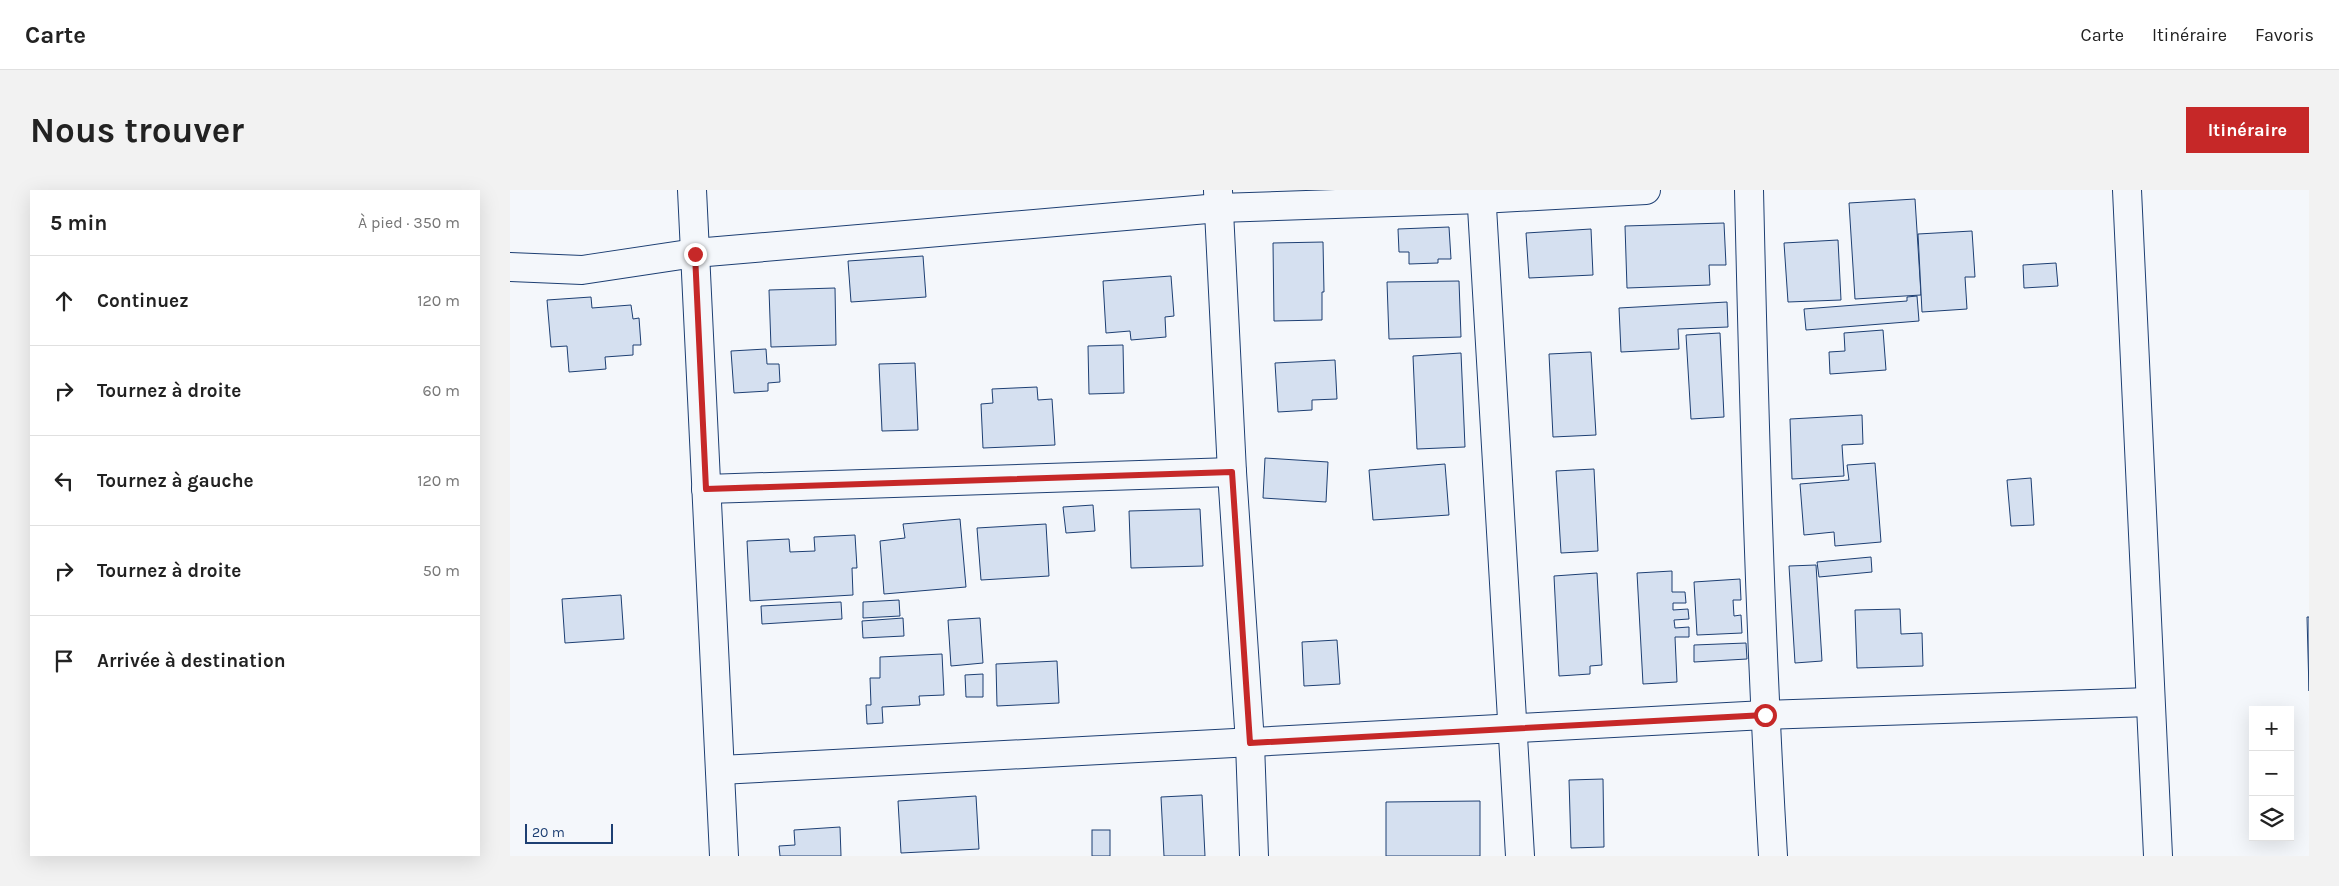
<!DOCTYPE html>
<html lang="fr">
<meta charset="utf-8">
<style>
:root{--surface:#fff;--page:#f2f2f2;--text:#222;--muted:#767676;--line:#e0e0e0;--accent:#c62828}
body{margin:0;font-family:Karla,sans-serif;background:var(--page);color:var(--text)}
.controls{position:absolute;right:15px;bottom:15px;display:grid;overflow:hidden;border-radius:0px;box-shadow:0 5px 20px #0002}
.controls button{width:45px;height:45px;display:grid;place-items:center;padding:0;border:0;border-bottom:1px solid var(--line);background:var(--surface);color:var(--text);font:25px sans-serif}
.scale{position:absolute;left:15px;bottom:12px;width:88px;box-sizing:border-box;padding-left:5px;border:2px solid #1d3f73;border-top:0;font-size:14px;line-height:18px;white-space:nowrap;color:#1d3f73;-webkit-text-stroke:4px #f4f7fb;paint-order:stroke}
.stop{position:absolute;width:15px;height:15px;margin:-11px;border:4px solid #c62828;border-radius:50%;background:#fff}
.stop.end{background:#c62828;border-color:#fff;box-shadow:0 1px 5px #0008}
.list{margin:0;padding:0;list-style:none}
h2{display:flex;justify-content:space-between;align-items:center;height:65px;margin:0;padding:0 20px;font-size:21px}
h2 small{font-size:16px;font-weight:400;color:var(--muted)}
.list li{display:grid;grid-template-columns:32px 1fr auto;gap:15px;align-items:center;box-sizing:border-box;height:90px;padding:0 20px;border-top:1px solid var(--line)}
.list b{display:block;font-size:19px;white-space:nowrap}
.list em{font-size:16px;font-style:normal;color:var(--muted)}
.icon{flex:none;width:28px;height:28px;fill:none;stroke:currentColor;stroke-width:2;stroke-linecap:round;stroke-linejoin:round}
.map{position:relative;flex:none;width:1799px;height:666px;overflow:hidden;border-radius:0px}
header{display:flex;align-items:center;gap:30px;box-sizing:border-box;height:70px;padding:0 25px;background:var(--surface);border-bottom:1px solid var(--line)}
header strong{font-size:24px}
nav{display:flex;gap:28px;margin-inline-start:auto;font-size:18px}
.intro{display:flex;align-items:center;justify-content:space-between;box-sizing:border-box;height:120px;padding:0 30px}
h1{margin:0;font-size:35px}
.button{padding:12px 22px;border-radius:0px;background:var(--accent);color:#fff;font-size:18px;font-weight:700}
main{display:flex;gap:30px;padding:0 30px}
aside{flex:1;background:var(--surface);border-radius:0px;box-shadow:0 5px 20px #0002}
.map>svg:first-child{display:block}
.building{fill:#d5e0f0;stroke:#1d3f73}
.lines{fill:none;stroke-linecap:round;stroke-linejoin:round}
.minor-casing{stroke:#1d3f73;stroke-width:30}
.major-casing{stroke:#1d3f73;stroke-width:30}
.minor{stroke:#f4f7fb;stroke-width:28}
.major{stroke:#f4f7fb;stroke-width:28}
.route{stroke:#c62828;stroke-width:6}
</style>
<header>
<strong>Carte</strong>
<nav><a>Carte</a><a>Itinéraire</a><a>Favoris</a></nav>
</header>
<div class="intro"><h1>Nous trouver</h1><a class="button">Itinéraire</a></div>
<main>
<aside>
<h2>5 min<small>À pied · 350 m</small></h2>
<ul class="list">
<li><svg class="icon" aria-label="ahead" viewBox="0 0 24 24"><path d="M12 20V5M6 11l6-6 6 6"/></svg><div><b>Continuez</b></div><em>120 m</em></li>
<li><svg class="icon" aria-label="right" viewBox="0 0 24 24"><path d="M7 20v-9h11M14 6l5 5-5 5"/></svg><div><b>Tournez à droite</b></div><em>60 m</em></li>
<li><svg class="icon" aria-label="left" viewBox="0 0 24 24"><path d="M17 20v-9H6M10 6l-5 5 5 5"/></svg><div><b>Tournez à gauche</b></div><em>120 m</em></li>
<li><svg class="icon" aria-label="right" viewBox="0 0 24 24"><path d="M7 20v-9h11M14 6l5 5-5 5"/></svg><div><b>Tournez à droite</b></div><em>50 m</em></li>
<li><svg class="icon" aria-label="arrive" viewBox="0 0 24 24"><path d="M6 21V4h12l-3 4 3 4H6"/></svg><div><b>Arrivée à destination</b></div></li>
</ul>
</aside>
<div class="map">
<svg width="1799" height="666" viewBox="0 0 1799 666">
<rect width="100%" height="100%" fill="#f4f7fb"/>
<g class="building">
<polygon points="1405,9 1411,105 1345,109 1339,13"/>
<polygon points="1214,33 1216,75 1199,75 1200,95 1117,98 1115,36"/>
<polygon points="939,37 941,69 928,69 928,73 899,74 899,62 889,62 888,39"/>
<polygon points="1081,39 1083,85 1019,88 1016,43"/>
<polygon points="1462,41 1465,87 1455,87 1457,119 1412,122 1408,44"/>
<polygon points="1328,50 1331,110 1278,112 1274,53"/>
<polygon points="813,52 814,102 812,102 812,130 764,131 763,53"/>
<polygon points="413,66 416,107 341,112 338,71"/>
<polygon points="1546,73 1548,96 1514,98 1513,75"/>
<polygon points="661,86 664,126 655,127 656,147 621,150 620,141 596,143 593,91"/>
<polygon points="949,91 951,147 879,149 877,92"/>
<polygon points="325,98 326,155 261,157 259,100"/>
<polygon points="1407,106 1409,131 1296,140 1294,119 1397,111 1397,107"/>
<polygon points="81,107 82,118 121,115 123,129 129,128 131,155 123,155 123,165 95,167 96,179 59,182 57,156 41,157 37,110"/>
<polygon points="1217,112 1218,137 1168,139 1169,159 1111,162 1109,118"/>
<polygon points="1373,140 1376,180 1320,184 1319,162 1335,161 1334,143"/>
<polygon points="1210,143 1214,227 1181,229 1176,145"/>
<polygon points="613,155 614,203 579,204 578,156"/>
<polygon points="256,159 257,174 269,174 270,192 258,193 258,201 224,203 221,161"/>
<polygon points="1081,162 1086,245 1043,247 1039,164"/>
<polygon points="951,163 955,257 907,259 903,166"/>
<polygon points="825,170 827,209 802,210 802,220 768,222 765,173"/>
<polygon points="405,173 408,240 372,241 369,174"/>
<polygon points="527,197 528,210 542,209 545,255 473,258 471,214 483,213 482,199"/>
<polygon points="1352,225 1353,254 1332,255 1334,286 1282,289 1280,229"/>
<polygon points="755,268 818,272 816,312 753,308"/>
<polygon points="1365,273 1371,352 1325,356 1324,342 1294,345 1290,294 1339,290 1337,275"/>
<polygon points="935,274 939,325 863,330 859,280"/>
<polygon points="1084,279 1088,361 1051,363 1046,281"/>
<polygon points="1521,288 1524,335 1501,336 1497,290"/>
<polygon points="583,315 585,341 556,343 553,317"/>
<polygon points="690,319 693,376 621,378 619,321"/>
<polygon points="450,329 456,397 374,404 370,351 395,348 393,334"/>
<polygon points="536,334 539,386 471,390 467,338"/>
<polygon points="345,345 347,378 342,378 343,405 240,411 237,351 279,349 280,362 305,361 304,347"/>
<polygon points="1361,367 1362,382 1309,387 1307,372"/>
<polygon points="1306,375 1312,471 1285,473 1279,376"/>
<polygon points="1162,381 1162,402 1175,402 1176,413 1163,413 1163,420 1178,419 1179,429 1164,430 1165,438 1179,437 1179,447 1165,447 1167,492 1133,494 1127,383"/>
<polygon points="1087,383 1092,475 1080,476 1080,484 1049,486 1044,386"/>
<polygon points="1230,389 1231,410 1223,410 1224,426 1231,425 1232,443 1187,445 1184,392"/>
<polygon points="111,405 114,449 55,453 52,409"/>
<polygon points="389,410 390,426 353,428 353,412"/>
<polygon points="331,412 332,429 252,434 251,416"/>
<polygon points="1390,419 1391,444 1412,443 1413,476 1347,478 1345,420"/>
<polygon points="1797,427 1799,427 1799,501"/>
<polygon points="393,428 394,446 353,448 352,431"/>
<polygon points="470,428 473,473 441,476 438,430"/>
<polygon points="827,450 830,494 794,496 792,452"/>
<polygon points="1236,453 1237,469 1184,472 1184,455"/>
<polygon points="432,464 434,505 409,506 410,515 372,517 373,533 357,534 356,515 361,515 360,488 370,488 370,467"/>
<polygon points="547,471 549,513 487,516 486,474"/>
<polygon points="473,484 473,507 456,507 455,485"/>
<polygon points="1093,589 1094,657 1061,658 1059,590"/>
<polygon points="692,605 695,666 654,666 651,607"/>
<polygon points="466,606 469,659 391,663 388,611"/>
<polygon points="970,611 970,666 876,666 876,612"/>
<polygon points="330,637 331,666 270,666 269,656 285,655 284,640"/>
<rect x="582" y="640" width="18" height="26"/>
</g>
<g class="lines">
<g class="minor-casing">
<g id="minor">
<polyline points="182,0 214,666"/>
<polyline points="971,0 1010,666"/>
<path d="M 1239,0 C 1244,222 1250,444 1263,666"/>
<polyline points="708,1 722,282 740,553 744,666"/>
<polyline points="0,77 72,80 185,63 709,18 971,9 1136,0"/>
<polyline points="196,299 722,282"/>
<polyline points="210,580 1255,525 1640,512"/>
</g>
</g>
<g class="major-casing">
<polyline id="major" points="1617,0 1648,666"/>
</g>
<use href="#minor" class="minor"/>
<use href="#major" class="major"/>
</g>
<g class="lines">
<polyline class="route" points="185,64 196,299 722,282 740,553 1255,525"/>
</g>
</svg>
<div class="controls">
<button>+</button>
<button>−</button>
<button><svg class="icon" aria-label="layers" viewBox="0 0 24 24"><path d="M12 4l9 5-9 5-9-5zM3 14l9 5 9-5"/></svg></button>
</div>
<div class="scale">20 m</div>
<div class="stop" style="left:1255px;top:525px"></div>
<div class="stop end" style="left:185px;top:64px"></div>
</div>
</main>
